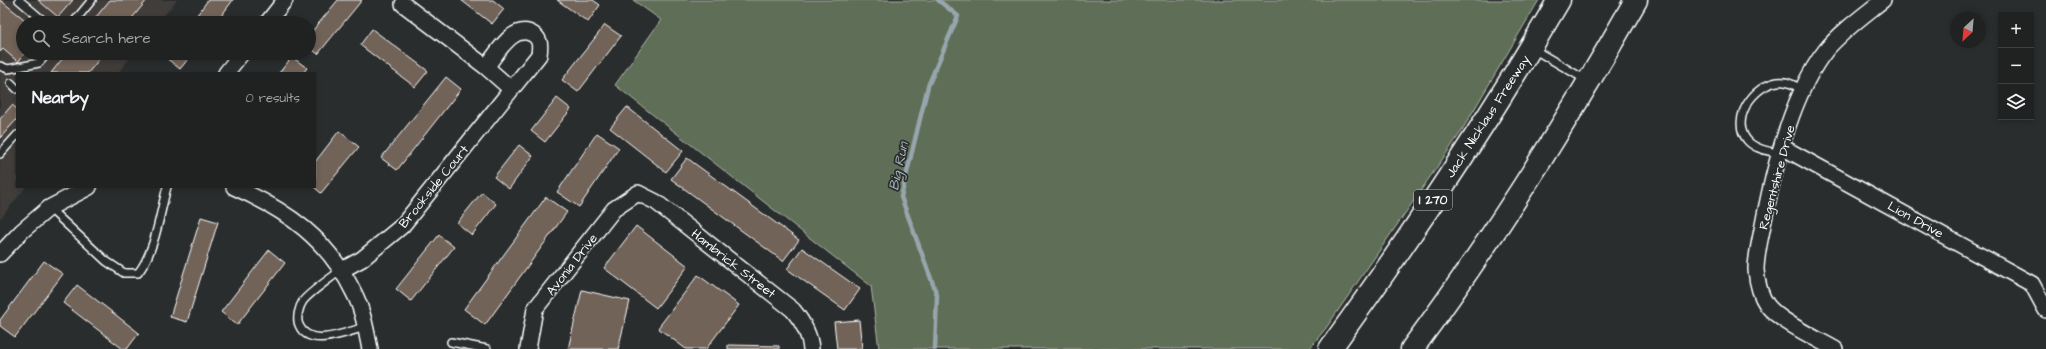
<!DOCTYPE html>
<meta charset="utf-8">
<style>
:root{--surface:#202222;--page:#282a2a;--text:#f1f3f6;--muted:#a2a4a5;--line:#3d3f40}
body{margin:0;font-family:"Architects Daughter",sans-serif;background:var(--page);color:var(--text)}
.controls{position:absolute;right:12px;top:12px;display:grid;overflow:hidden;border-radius:0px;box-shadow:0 2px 6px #0003}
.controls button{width:36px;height:36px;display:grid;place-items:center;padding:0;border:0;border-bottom:1px solid var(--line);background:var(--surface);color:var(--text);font:20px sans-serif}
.compass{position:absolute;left:1950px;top:12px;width:36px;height:36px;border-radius:50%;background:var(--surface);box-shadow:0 2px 6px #0003;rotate:206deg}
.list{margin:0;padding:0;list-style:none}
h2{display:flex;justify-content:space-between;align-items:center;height:52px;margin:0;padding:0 16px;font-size:17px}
h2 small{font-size:13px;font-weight:400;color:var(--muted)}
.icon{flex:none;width:22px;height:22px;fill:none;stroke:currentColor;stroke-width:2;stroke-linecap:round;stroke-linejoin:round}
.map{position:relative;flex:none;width:2046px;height:349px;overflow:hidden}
.search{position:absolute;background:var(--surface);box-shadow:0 2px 6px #0003;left:16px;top:16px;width:300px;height:44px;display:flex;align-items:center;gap:10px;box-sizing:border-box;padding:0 14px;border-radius:22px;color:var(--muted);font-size:15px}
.panel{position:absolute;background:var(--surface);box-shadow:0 2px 6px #0003;left:16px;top:72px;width:300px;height:116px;border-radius:0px}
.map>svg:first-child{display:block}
.built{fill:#3f3d3b}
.green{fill:#5f6e56;stroke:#afb6aa}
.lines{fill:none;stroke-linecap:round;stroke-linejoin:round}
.stream{stroke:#97a6ad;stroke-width:4.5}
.building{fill:#716358;stroke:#fff}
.service-casing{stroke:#fff;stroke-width:10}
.minor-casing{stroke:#fff;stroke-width:18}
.motorway-casing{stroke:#fff;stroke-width:25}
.service{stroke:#2a2d2e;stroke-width:7}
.minor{stroke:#2a2d2e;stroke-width:15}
.motorway{stroke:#2a2d2e;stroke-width:22}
.labels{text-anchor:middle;stroke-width:3.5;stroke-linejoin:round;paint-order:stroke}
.shield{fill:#2a2d2e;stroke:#bfc0c0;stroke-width:1}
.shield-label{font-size:12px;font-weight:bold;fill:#fff}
.street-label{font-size:13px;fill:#fff;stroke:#2a2d2e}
.water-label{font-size:14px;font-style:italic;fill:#a8b4ba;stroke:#2a2d2e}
</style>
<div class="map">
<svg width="2046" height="349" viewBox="0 0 2046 349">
<rect width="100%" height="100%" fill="#2a2d2e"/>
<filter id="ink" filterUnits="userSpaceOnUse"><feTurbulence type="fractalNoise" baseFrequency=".025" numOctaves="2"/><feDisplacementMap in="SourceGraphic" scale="8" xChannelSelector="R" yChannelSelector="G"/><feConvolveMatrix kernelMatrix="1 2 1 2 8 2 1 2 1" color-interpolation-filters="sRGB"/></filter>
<g filter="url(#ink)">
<polygon class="built" points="0,0 177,0 158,23 23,23 23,53 134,53 118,73 17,73 17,187 26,187 0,219"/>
<polygon class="green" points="633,0 1539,0 1459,135 1326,328 1309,349 879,349 871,286 615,85 661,20"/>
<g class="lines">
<polyline class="stream" points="935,349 937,295 901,197 928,86 958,16 938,0"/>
</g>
<g class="building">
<polygon points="0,0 29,23 23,23 23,53 25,53 18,62 3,49 0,52"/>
<polygon points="38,0 73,0 58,17"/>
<polygon points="110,0 147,0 128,23 91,23"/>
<polygon points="208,0 233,0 216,23 191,23"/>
<polygon points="338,0 362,0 318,54 309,47 309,35"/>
<polygon points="461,0 493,0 504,9 492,24"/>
<polygon points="557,0 593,0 600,5 588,22"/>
<polygon points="605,25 621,36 578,92 562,80"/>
<polygon points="372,29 428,71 415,87 360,45"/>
<polygon points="67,53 104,53 88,73 51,73"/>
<polygon points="168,53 193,53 180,69 165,57"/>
<polygon points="292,57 307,68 303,73 279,73"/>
<polygon points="446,77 461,89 397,170 381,158"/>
<polygon points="557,98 571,109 545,142 531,131"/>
<polygon points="12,105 17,109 17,119 0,138 0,119"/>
<polygon points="627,107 683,151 666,172 610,128"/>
<polygon points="339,131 359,147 321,193 314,187 315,187 315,162"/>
<polygon points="597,133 619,148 579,207 557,192"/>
<polygon points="519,145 533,156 509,189 494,177"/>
<polygon points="687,158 799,240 783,261 671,179"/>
<polygon points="482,192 496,204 472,235 457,223"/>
<polygon points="546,197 567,212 485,325 464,309"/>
<polygon points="201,217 218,222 187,322 170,317"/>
<polygon points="636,226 688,266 656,308 604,268"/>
<polygon points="439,235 454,247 411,301 396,289"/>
<polygon points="802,248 860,289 845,310 787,269"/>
<polygon points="269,250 285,263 237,325 221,312"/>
<polygon points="44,261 63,274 15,337 0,326 0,320"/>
<polygon points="698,275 739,305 706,349 686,349 658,328"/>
<polygon points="77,285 139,333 127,349 123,349 63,303"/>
<polygon points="582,290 630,301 618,349 568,349"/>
<polygon points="859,320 862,349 837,349 834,322"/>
<polygon points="728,345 779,346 779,349 728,349"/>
</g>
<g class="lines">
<g class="service-casing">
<g id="service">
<polyline points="19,0 46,23"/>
<polyline points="73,23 92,0"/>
<polyline points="1533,49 1586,80"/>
<polyline points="0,66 8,69 39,63 48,53"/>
<polyline points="11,83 17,89"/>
<polyline points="0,154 17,135"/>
<path d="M 1780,154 C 1769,151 1754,149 1747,140 C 1728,117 1759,78 1785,82 C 1791,83 1797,87 1802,89"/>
<path d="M 49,208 L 106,261 L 124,273 L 138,273 C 155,252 160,213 167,187"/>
<path d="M 341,270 C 330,279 311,291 303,301 C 299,307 296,318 299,325 C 309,349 346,332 365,327"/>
<polyline points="451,342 487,349"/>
</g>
</g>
<g class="minor-casing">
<g id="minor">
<polyline points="403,4 486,67 511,89"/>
<polyline points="267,23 285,0"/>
<polyline points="226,73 242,53"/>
<polyline points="1782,147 2032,284 2046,310"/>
<path d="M 234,187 C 288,211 328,239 354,293 C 363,310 366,330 370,349"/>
<polyline points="0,254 22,231 49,208 89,187"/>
<path d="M 342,270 L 362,259 L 402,226 L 539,55 C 540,47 541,40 534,35 C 514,21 497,54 486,67"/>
<path d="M 528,349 L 535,309 L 614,209 L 638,193 L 656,202 L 793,310 C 802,321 810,334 811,349"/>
<path d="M 1835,349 C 1817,339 1779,321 1767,305 C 1760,295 1757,282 1756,270 C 1756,256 1760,240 1763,225 C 1773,172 1792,93 1826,50 C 1842,31 1863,16 1883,0"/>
</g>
</g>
<g class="motorway-casing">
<g id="motorway">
<path d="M 1330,349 C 1411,237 1489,120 1559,0"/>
<path d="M 1412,349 C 1494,238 1568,120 1636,0"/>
</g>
</g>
<use href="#service" class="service"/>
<use href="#minor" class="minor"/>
<use href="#motorway" class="motorway"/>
</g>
</g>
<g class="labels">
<rect class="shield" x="1414" y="190" width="38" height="20" rx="3"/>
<g class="shield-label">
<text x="1433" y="204">I 270</text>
</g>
<g class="street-label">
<text transform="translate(1487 116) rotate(-57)" y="5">Jack Nicklaus Freeway</text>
<text transform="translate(1776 177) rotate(-75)" y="5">Regentshire Drive</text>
<text transform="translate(433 186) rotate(-51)" y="5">Brookside Court</text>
<text transform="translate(1916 219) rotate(29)" y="5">Lion Drive</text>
<text transform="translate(734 263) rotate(38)" y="5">Hambrick Street</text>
<text transform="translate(571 264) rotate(-52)" y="5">Avonia Drive</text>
</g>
<g class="water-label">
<text transform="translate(898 166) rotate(-78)" y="5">Big Run</text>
</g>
</g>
</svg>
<div class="controls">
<button>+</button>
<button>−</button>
<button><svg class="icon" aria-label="layers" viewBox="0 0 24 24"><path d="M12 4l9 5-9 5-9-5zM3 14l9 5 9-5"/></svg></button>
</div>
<svg class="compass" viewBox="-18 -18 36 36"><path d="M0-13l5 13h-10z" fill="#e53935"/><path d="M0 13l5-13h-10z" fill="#a2a4a5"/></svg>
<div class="search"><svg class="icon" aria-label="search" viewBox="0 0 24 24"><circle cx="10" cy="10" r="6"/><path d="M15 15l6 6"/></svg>Search here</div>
<section class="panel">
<h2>Nearby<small>0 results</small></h2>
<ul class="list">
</ul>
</section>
</div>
